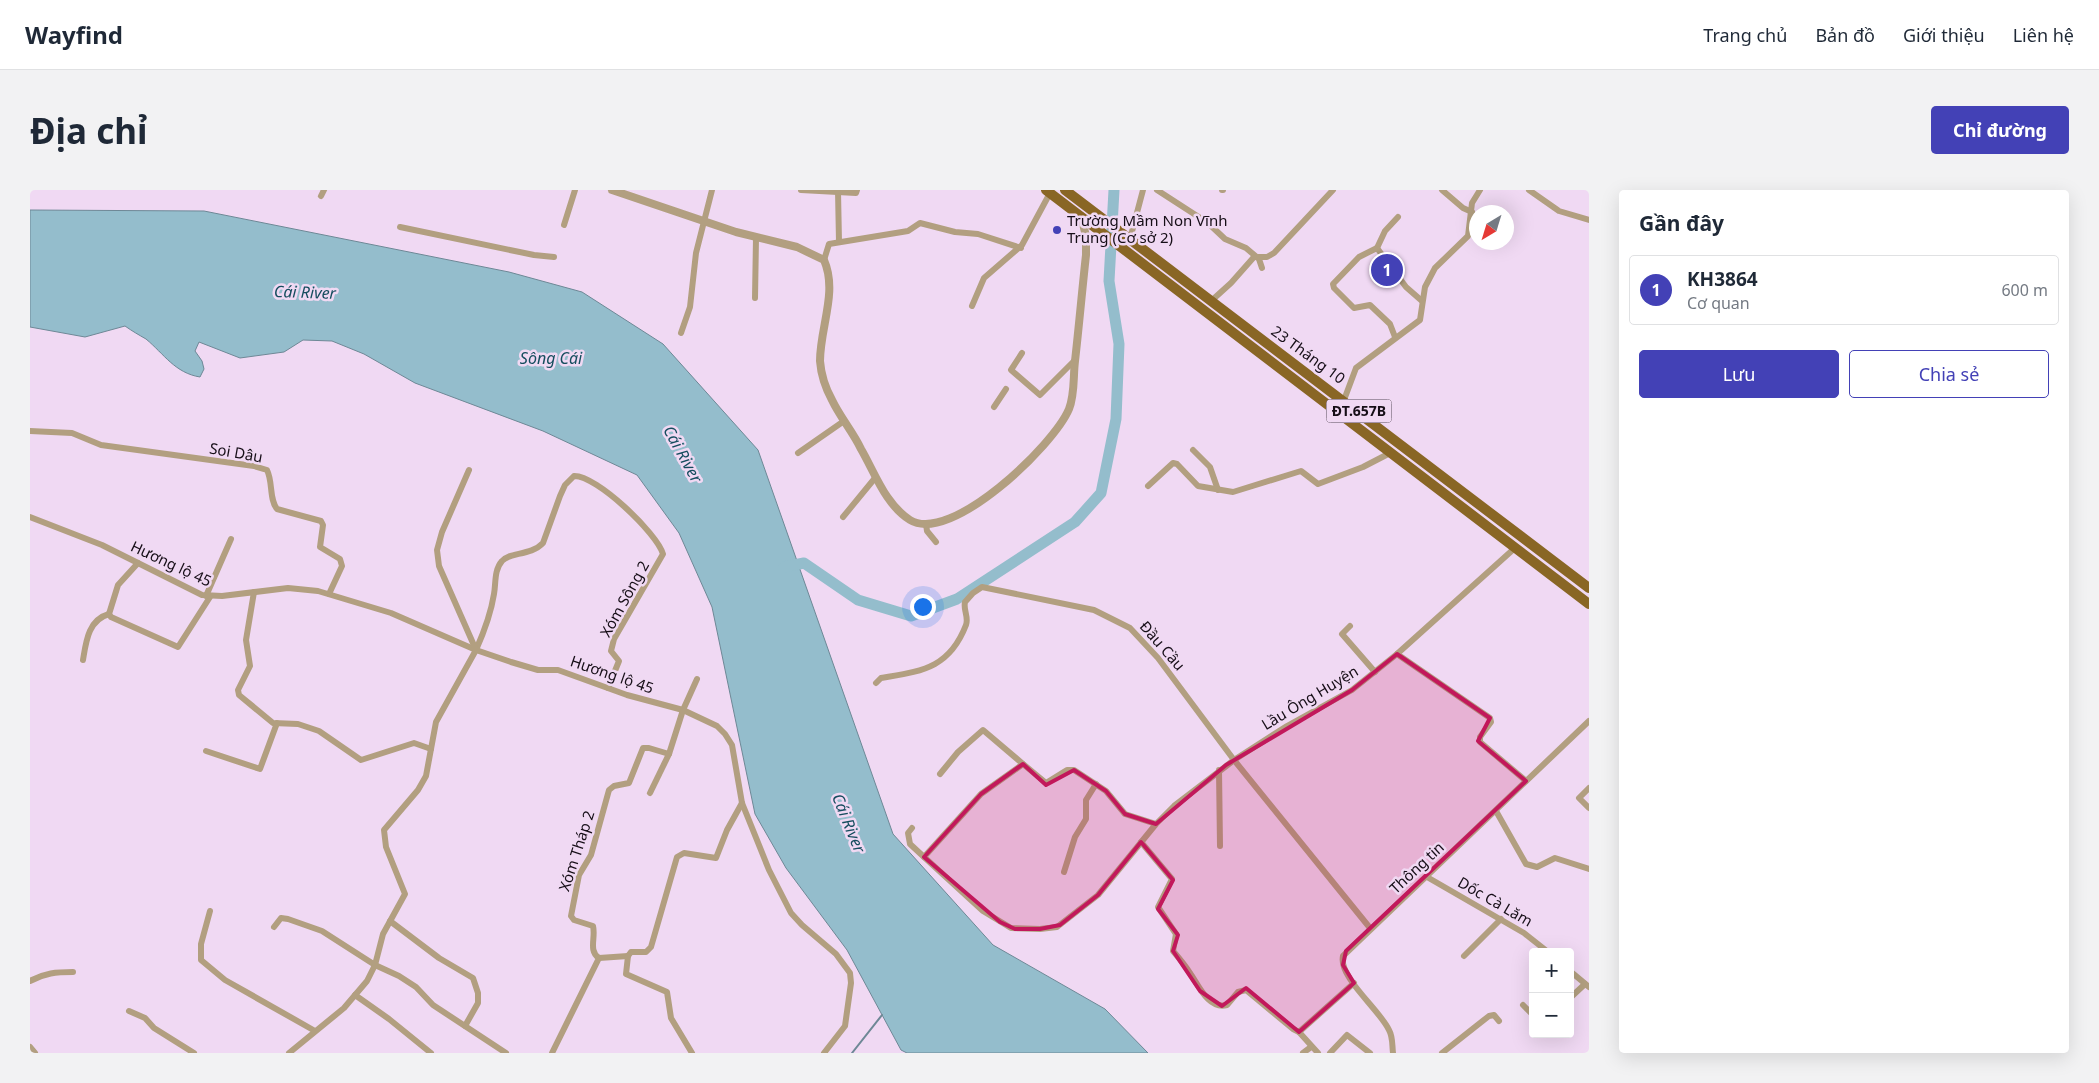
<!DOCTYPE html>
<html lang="vi">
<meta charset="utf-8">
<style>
:root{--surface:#fff;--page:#f2f2f3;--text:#1f2937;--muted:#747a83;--line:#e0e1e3;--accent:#4341b6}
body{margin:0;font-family:"Noto Sans",sans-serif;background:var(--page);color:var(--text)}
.controls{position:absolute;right:15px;bottom:15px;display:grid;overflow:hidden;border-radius:5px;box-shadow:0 5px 20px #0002}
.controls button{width:45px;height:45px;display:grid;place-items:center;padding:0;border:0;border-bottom:1px solid var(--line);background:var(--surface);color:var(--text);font:25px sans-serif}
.compass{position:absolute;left:1439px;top:15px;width:45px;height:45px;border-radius:50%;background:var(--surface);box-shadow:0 5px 20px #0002;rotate:218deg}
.you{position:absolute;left:892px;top:416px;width:18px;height:18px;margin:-12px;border:4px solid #fff;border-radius:50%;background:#1a73e8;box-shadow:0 0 0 8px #1a73e833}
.badge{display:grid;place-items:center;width:32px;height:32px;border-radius:50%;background:var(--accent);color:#fff;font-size:16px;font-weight:700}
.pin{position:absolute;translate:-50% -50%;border:2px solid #fff;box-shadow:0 1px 5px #0006}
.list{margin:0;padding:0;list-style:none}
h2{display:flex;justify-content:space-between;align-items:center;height:65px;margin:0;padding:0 20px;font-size:21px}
h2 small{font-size:16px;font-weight:400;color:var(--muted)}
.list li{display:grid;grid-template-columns:32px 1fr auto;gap:15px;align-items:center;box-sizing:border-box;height:70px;margin:0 10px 10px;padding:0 10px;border:1px solid var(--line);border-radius:5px}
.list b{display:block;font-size:19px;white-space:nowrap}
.list p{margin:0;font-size:16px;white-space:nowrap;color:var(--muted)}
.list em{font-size:16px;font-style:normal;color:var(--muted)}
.actions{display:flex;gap:10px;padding:15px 20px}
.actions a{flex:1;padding:11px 0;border:1px solid var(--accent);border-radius:5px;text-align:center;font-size:18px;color:var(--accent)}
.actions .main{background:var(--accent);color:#fff}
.map{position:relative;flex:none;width:1559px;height:863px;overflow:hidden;border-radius:5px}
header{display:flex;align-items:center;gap:30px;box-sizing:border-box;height:70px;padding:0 25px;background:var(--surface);border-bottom:1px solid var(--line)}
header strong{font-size:24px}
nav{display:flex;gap:28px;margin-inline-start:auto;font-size:18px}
.intro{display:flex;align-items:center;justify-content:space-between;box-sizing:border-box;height:120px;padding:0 30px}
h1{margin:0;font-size:35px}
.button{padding:12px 22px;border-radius:5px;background:var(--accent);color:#fff;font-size:18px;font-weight:700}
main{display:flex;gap:30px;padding:0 30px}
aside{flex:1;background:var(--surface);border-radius:5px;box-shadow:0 5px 20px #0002}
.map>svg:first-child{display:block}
.water{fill:#94bdcc;stroke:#6e8896}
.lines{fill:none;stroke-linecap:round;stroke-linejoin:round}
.stream{stroke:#6e8896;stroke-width:2}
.river{stroke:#94bdcc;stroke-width:11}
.minor{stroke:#b29f80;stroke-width:6}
.tertiary{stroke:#b29f80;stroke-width:8}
.primary{stroke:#896625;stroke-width:10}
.marked{fill:#c2185b;fill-opacity:0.2;stroke:#c2185b;stroke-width:4;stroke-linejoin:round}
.poi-dot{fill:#4341b6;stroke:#f0d9f3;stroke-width:2}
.labels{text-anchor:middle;stroke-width:5;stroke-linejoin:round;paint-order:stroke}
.shield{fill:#f0d9f3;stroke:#574b59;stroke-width:1}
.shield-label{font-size:14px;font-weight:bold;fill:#160e17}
.poi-label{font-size:15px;fill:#160e17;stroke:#f0d9f3;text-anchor:start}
.street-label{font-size:15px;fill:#160e17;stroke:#f0d9f3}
.water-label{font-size:16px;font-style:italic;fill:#154d5e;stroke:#f0d9f3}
</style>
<header>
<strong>Wayfind</strong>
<nav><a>Trang chủ</a><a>Bản đồ</a><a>Giới thiệu</a><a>Liên hệ</a></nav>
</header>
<div class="intro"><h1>Địa chỉ</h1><a class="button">Chỉ đường</a></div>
<main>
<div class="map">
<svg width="1559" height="863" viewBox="0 0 1559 863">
<rect width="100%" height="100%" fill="#f0d9f3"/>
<path class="water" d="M 0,20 L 174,21 L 479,82 L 552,102 L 633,154 L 728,260 L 863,644 L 963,755 L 1075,819 L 1118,863 L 877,863 L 871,860 L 817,760 L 756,678 L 725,624 L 682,417 L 649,343 L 607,285 L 513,241 L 385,193 L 334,164 L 302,151 L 273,150 L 254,162 L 210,168 L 169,152 L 165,161 L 172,171 L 174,179 L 170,187 C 145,183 134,164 116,149 C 109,145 102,141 95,136 L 55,147 L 0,137 Z"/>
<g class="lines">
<polyline class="stream" points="822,863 852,825"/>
<polyline class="river" points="754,377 774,373 828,410 881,426 927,409 1045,332 1071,303 1086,229 1089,154 1079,91 1084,0"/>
<g class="minor">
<polyline points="771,0 826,3 827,0"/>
<polyline points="1127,0 1178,33 1195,49 1216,58 1229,69 1232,78"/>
<polyline points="1192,0 1193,0"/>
<polyline points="1412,0 1433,18 1442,22"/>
<polyline points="1499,0 1529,21 1559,30"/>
<polyline points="808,1 809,52"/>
<polyline points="291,6 294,0"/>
<polyline points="534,35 545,0"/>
<polyline points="370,37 504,65 524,67"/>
<polyline points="1100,49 1113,0"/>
<polyline points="1347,58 1355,41 1368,27"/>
<polyline points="794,70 799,54 878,41 890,33 925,42 948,44 991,58"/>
<polyline points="725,108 726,48"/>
<polyline points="1180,112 1201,93 1224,67 1237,67 1244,63 1303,0"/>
<polyline points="942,116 954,88 992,55 1020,3"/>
<polyline points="651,143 660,117 666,63 682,0"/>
<polyline points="1365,147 1360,134 1340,115 1324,118 1304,98 1303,94 1329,67 1347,58 1376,97 1392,111"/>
<polyline points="992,163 981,180 1010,205 1045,170"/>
<polyline points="1314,210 1326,178 1390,130 1395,97 1405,78 1438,46 1442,13 1450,0"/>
<polyline points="964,217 976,199"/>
<path d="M 0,241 L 42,243 L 71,255 L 224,276 L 237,280 C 243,292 239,309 247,319 L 291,331 L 293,335 L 290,357 L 310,369 L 312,376 L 299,404"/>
<polyline points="1163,260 1180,277 1188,300"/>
<polyline points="768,263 814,231"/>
<polyline points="1118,296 1143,273 1147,274 1168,296 1203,302 1271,281 1288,294 1333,277 1362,262"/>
<polyline points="0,327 72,355 172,405 192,406 258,398 288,401 361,423 446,460 481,472 508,480 528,480 597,505 653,520 687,536 695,544 702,555 712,613 739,680 761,723 772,735 806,764 820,783 821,793 815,836 794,863"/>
<polyline points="813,327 845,288"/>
<polyline points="896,334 897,341 906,352"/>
<polyline points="108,373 88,395 79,424 81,427 148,457 180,407"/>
<polyline points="224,402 216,450 220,476 208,500 209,505 243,533 268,534 289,541 331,570 384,553 401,559"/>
<polyline points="176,406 201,349"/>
<polyline points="1320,436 1312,444 1345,482"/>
<path d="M 446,460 C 454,442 461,423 464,404 C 466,393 464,380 472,371 C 479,362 501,366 513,353 L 530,306 L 535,295 L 544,286 C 566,285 627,343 633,364 L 584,449 L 581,461 L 589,471 L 578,498"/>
<polyline points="1367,464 1460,528 1461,532 1450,547 1450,552 1496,591"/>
<path d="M 53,470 C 56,452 58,430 79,424"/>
<path d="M 846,493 L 851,488 C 891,481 919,479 936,435 C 939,427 933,420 935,412 L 943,403 L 952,397 L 1064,420 L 1100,438 L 1128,468 L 1204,570 L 1340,738"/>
<polyline points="176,561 230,579 247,533"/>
<polyline points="1189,580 1190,656"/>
<polyline points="910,584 928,562 953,540 993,574"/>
<polyline points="1559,598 1549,608 1559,618"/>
<polyline points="620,603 639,564"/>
<polyline points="1466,621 1496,674 1507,677 1525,668 1559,679"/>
<polyline points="1126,634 1095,624 1076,601 1044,580 1037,580 1016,593 993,574 951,604 894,667 953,721 981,738 1010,739 1027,737 1068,705 1126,634 1144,616 1204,570 1257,536 1322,500 1367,464 1486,357"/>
<polyline points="882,638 878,643 880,654 894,667"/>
<path d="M 1111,652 L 1142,689 L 1128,717 L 1146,744 L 1143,761 C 1149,768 1155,775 1160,783 C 1168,794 1178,820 1197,815 L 1208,802 L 1216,800 L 1263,839 L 1269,842 L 1324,793"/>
<polyline points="1034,682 1045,647 1056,629 1056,610 1066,594"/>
<polyline points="1397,687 1494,743 1518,762"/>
<polyline points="180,721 171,754 171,770 195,790 285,841"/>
<polyline points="360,731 409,768 443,788 448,803 448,813 435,836"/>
<polyline points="244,737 251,728 258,729 292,741 345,775 369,786 386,797 403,815 476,863"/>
<polyline points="1434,766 1471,729"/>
<polyline points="569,768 598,766"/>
<polyline points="1540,781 1559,797"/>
<path d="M 0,791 C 15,783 26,782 43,782"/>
<polyline points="325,805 359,829 401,863"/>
<polyline points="1540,808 1555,794"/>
<polyline points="1493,815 1503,825"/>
<polyline points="99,821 115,828 124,838 164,863"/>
<polyline points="1269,842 1288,863"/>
<polyline points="0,857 5,863"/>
<polyline points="259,863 314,818 337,791 345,775 353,744 375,704 356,657 354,640 388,600 396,586 406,532 446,460 409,376 407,360 412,342 439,280"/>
<path d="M 522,863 L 569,768 C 558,761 566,747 563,736 L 544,730 L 541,726 L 549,685 L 561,665 L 579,600 L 584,596 L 599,593 L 613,558 L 619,558 L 639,564 L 653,520 L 667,489"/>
<polyline points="662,863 641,828 637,802 596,784 598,766 601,762 616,762 621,757 647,667 654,663 686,668 697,640 712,613"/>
<polyline points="1273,863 1281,857"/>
<polyline points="1300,863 1317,845 1340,863"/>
<path d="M 1363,863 C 1362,855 1363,847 1359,840 C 1350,820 1308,787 1313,766 L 1559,531"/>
<polyline points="1412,863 1459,826 1464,825 1469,831"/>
</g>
<path class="tertiary" d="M 582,0 L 706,42 L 767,57 L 794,70 C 808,102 790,137 790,171 C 791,184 796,199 802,210 C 810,227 823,242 831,259 C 845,283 855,314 880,330 C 921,355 1024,255 1039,219 C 1045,204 1043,187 1045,171 C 1049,136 1052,101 1056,65 L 1056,46 L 1051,26"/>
<g class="primary">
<polyline points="1016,0 1559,414"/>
<path d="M 1035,0 C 1209,133 1385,264 1559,398"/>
</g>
</g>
<path class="marked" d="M 1367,464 L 1460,528 L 1448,551 L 1496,591 L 1316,761 L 1313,775 L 1324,793 L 1269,842 L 1216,798 L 1192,816 L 1170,801 L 1143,761 L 1148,745 L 1128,719 L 1143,690 L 1111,652 L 1068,705 L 1030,735 L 1010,739 L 985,739 L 970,732 L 894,667 L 951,604 L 993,574 L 1016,595 L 1044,580 L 1076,601 L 1095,624 L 1126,634 L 1196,575 L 1322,500 Z"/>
<circle class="poi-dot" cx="1027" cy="40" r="5"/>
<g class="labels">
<rect class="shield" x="1296.5" y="209.5" width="65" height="23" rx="4"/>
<g class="shield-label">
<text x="1329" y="226">ĐT.657B</text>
</g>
<g class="poi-label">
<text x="1037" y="36">Trường Mầm Non Vĩnh<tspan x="1037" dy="17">Trung (Cơ sở 2)</tspan></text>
</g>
<g class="street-label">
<text transform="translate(1278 165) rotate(36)" y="5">23 Tháng 10</text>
<text transform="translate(206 263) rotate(10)" y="5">Soi Dâu</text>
<text transform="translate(141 374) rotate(25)" y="5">Hương lộ 45</text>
<text transform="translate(595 409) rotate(-61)" y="5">Xóm Sông 2</text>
<text transform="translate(1132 456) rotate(49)" y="5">Đầu Cầu</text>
<text transform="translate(582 485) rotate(19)" y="5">Hương lộ 45</text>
<text transform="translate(1280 508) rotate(-31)" y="5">Lầu Ông Huyện</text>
<text transform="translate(547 661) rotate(-72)" y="5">Xóm Tháp 2</text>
<text transform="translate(1387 678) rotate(-43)" y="5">Thông tin</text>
<text transform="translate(1465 712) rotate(30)" y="5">Dốc Cà Lăm</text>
</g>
<g class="water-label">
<text transform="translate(275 102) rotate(2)" y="6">Cái River</text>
<text x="521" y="174">Sông Cái</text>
<text transform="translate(653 264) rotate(61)" y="6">Cái River</text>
<text transform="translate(819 633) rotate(68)" y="6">Cái River</text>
</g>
</g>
</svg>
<div class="controls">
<button>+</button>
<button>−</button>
</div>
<svg class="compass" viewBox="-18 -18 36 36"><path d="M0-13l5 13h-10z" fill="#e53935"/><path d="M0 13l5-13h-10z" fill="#747a83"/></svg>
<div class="you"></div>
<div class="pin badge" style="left:1357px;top:80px">1</div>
</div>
<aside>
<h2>Gần đây<small></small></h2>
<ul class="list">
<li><span class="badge">1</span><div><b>KH3864</b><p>Cơ quan</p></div><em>600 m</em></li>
</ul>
<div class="actions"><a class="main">Lưu</a><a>Chia sẻ</a></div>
</aside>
</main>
